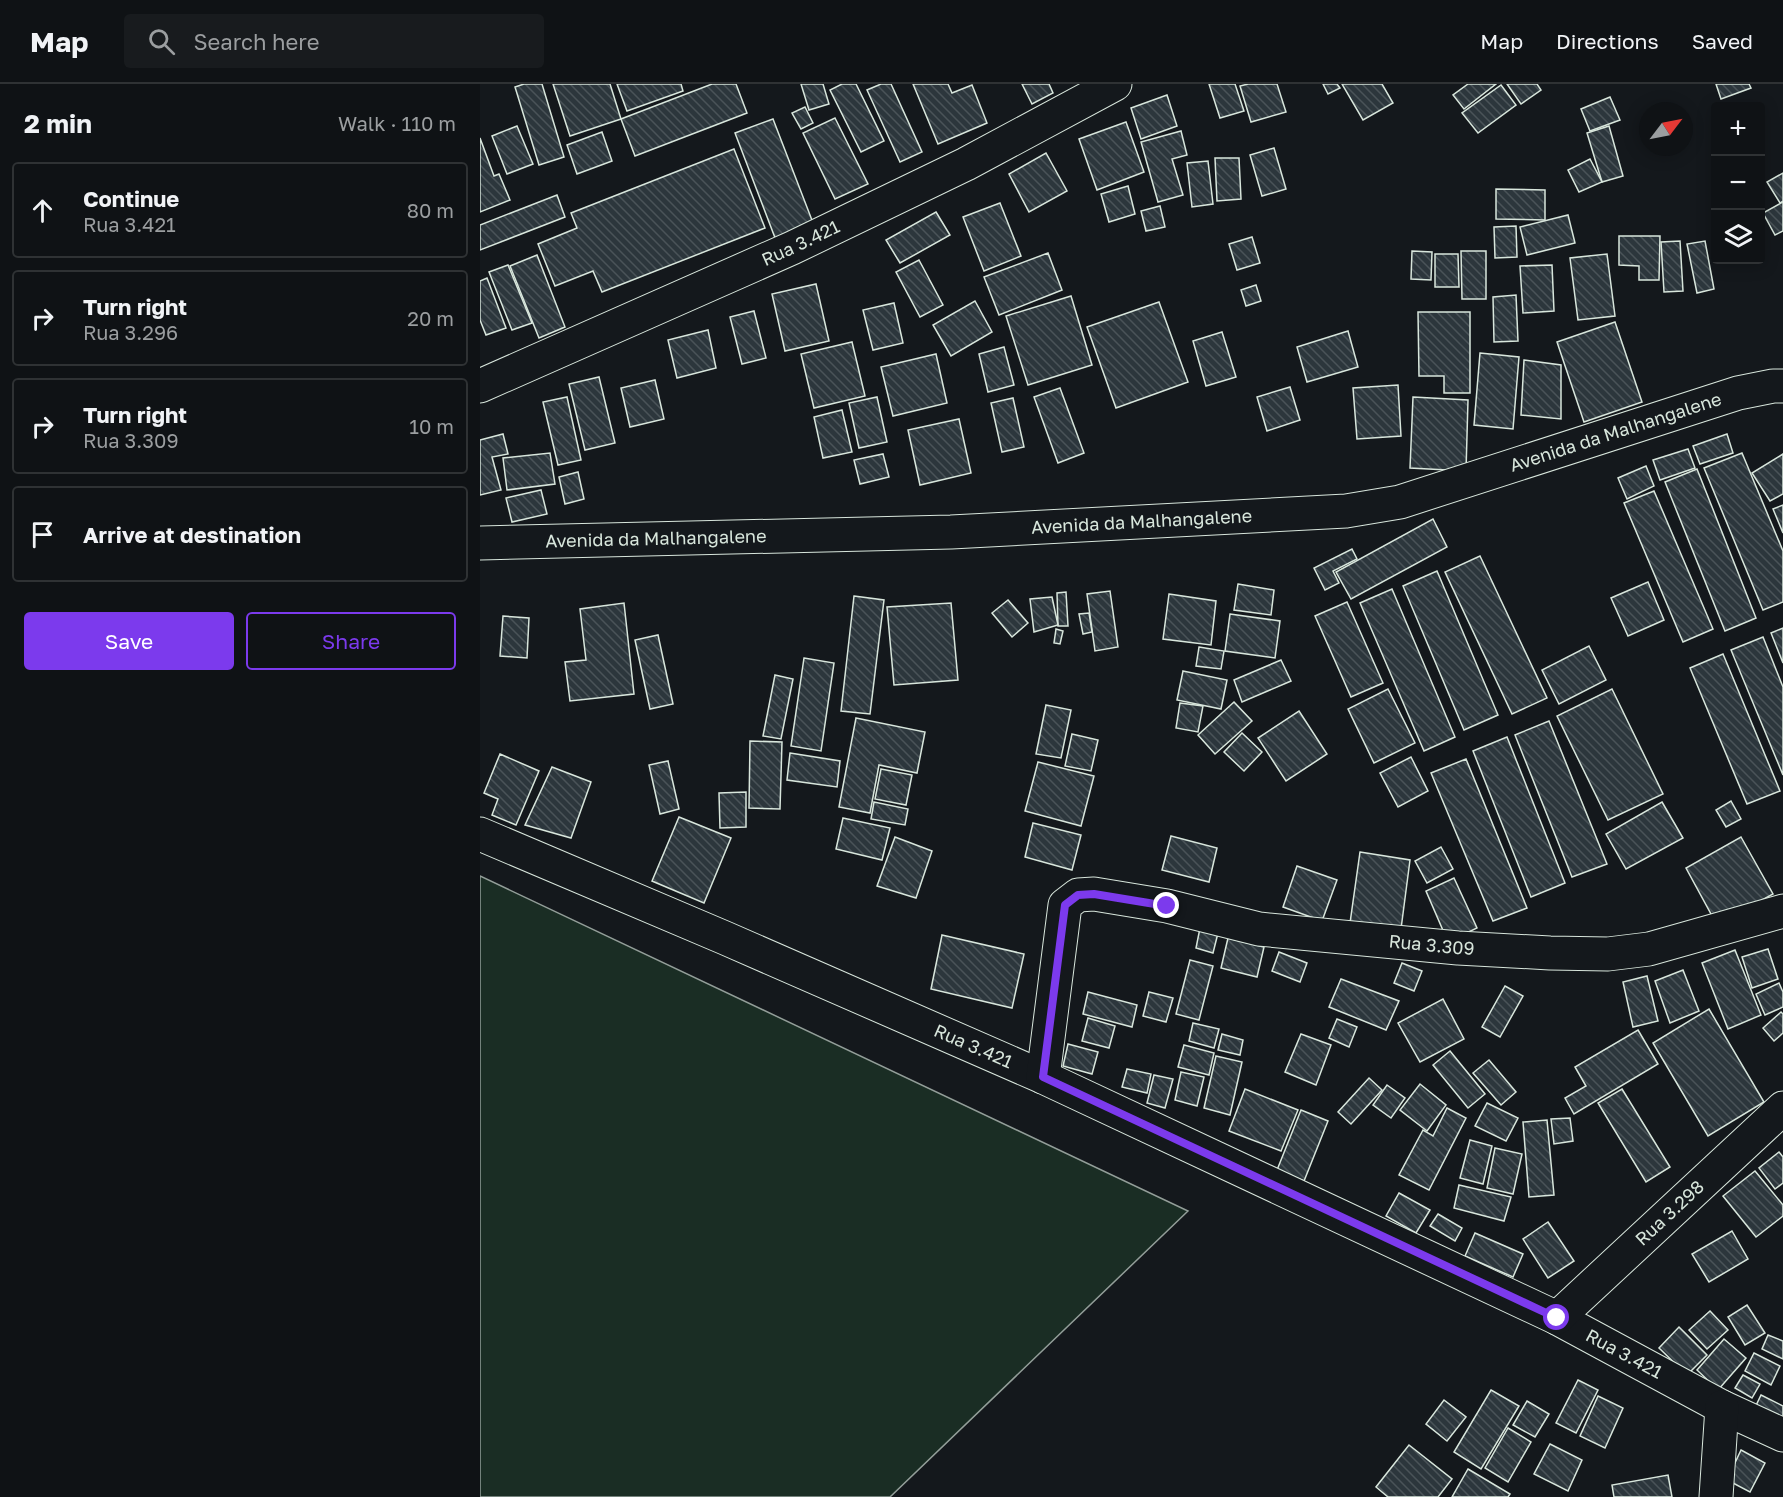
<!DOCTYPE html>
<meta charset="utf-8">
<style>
:root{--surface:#0f1215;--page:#181b1e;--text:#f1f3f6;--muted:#9b9ea0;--line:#2f3234;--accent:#7c3aed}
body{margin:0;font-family:"Golos Text",sans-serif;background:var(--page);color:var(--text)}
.controls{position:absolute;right:18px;top:18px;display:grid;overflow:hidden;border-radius:6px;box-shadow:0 3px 15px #0003}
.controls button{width:54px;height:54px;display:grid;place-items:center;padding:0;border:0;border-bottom:2px solid var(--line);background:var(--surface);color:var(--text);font:30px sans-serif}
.compass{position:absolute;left:1159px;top:18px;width:54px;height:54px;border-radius:50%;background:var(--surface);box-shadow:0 3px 15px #0003;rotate:58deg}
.stop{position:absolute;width:18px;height:18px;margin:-14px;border:4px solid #7c3aed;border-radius:50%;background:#fff}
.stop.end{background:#7c3aed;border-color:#fff;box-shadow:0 2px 6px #0008}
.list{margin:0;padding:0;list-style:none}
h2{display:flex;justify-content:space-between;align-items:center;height:78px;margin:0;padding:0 24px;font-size:26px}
h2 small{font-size:20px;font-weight:400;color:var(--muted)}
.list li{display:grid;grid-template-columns:39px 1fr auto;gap:18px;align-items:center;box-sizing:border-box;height:96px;margin:0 12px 12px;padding:0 12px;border:2px solid var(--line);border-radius:6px}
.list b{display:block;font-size:22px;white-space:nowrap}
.list p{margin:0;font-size:20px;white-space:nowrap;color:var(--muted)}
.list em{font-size:20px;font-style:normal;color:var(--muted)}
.actions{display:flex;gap:12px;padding:18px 24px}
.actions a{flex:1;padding:14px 0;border:2px solid var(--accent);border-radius:6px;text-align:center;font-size:21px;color:var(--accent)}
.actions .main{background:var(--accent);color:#fff}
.icon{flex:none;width:33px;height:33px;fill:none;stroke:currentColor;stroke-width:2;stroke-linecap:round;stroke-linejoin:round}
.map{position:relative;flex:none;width:1303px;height:1413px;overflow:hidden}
header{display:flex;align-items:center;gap:36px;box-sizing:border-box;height:84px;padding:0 30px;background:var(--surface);border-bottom:2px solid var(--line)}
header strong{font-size:28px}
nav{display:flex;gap:33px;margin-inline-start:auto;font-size:21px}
.search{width:420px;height:54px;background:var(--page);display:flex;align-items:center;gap:15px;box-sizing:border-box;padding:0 21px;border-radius:6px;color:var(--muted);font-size:22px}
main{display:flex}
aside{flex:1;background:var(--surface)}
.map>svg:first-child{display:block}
.grass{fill:#1a2d24;stroke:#939e99;stroke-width:1.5}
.building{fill:url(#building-back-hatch);stroke:#d8e6dc;stroke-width:1.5}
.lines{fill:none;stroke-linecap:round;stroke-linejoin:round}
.street-casing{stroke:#d8e6dc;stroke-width:35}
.street{stroke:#14181c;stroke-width:33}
.route{stroke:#7c3aed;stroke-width:8}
.labels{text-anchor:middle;stroke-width:4.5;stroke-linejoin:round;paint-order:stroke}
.street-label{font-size:18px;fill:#d8e6dc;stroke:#14181c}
</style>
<header>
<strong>Map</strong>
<div class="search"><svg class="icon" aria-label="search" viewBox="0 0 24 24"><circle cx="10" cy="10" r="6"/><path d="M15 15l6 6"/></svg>Search here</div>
<nav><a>Map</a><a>Directions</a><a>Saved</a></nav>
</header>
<main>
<aside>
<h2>2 min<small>Walk · 110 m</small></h2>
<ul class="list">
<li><svg class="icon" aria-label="ahead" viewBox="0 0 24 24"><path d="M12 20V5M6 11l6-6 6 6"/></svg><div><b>Continue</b><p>Rua 3.421</p></div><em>80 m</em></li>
<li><svg class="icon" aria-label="right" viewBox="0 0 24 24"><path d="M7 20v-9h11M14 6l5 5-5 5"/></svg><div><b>Turn right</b><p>Rua 3.296</p></div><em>20 m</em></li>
<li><svg class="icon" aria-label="right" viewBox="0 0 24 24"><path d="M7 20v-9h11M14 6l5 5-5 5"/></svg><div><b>Turn right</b><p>Rua 3.309</p></div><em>10 m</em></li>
<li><svg class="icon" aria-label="arrive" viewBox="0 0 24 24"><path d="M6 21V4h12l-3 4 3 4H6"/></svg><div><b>Arrive at destination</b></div></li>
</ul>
<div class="actions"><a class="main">Save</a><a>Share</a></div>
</aside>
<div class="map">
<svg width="1303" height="1413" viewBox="0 0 1303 1413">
<defs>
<pattern id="building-back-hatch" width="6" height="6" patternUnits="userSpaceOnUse" patternTransform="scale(1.5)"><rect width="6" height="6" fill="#2c363c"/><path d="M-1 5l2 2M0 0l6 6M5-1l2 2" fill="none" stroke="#4a5358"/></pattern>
</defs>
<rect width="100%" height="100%" fill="#14181c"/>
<polygon class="grass" points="0,792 708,1127 410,1413 0,1413"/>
<g class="building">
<polygon points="44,0 62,0 84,73 59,81 35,3"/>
<polygon points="73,0 130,0 141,35 90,52"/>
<polygon points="137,0 201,0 203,7 147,27"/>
<polygon points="232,0 256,0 267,29 155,72 141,35"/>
<polygon points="321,0 343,0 349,20 329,26"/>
<polygon points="362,0 376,0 404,57 381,68 350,6"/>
<polygon points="401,0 411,0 442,68 420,78 387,6"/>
<polygon points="433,0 468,0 472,9 492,1 507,39 458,60"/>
<polygon points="542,0 569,0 573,9 552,20"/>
<polygon points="729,0 755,0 764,27 740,34"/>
<polygon points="768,0 797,0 806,28 771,38 760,2"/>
<polygon points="843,0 857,0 860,4 848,10"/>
<polygon points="862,0 902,0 913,19 883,36"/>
<polygon points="988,0 1016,0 984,25 973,11"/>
<polygon points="1027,0 1057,0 1061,6 1041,20"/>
<polygon points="1236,0 1269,0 1271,4 1241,15"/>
<polygon points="1021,1 1036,21 998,49 982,29"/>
<polygon points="687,11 697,42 661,55 651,24"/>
<polygon points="1130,13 1140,36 1110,47 1101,25"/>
<polygon points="325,23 333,39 321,45 312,29"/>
<polygon points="355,34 388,100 355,115 323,49"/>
<polygon points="293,35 335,144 297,159 255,49"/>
<polygon points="646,38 664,88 617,106 599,55"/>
<polygon points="37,42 53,80 27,90 12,52"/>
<polygon points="1129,42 1143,92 1122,98 1107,49"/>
<polygon points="701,47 707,71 692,75 703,111 678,118 661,58"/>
<polygon points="122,48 132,77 97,90 87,61"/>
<polygon points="0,54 14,92 19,90 30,116 0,128"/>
<polygon points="794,64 806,105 782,112 770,71"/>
<polygon points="254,65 285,144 122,208 113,187 75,202 58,160 97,144 91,129"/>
<polygon points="566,69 587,107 549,128 529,90"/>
<polygon points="735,74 759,74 761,115 737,117"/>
<polygon points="1110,75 1122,98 1099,108 1088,86"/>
<polygon points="728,77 733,120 712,123 707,79"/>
<polygon points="1303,89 1303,117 1300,119 1287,98"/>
<polygon points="648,102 655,130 629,138 621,110"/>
<polygon points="1016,105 1065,106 1065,136 1016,135"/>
<polygon points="77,111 85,133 0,166 0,141"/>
<polygon points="1303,118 1303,147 1295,151 1283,129"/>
<polygon points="520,119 541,172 504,187 483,133"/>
<polygon points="680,122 685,143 666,147 661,127"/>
<polygon points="456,128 470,151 420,179 406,156"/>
<polygon points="1088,131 1095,159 1047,171 1040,143"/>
<polygon points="1036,142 1037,173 1015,174 1014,143"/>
<polygon points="1139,152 1180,152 1179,196 1159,196 1159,182 1139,181"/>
<polygon points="772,153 780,179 757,186 749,160"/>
<polygon points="1200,157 1203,207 1184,208 1181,158"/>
<polygon points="1225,157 1234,205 1217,209 1207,160"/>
<polygon points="932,167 952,168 951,196 931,195"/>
<polygon points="981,167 1006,167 1006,215 982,215"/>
<polygon points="568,169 582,206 519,231 504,193"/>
<polygon points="955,170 978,170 979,203 955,203"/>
<polygon points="1127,170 1135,232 1098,236 1090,174"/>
<polygon points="57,171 85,243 59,254 30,182"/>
<polygon points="439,176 463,221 440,233 416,188"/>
<polygon points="28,181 52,239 32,246 9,188"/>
<polygon points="1072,181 1074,227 1043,229 1040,182"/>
<polygon points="7,194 26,244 6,251 0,236 0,197"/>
<polygon points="336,200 349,257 305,267 292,210"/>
<polygon points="776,201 781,217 766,222 761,206"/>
<polygon points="1036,211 1038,257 1014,258 1013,213"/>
<polygon points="591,212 612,281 548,301 526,232"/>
<polygon points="495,217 512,248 471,272 453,241"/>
<polygon points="679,218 708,298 636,324 607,243"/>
<polygon points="414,219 423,259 393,266 383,226"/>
<polygon points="274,227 286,274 262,280 250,233"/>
<polygon points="938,228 990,228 990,309 964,309 964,292 939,292"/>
<polygon points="1135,238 1162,318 1104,338 1077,258"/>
<polygon points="228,246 236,284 197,294 188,256"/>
<polygon points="868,247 878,283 827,298 817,263"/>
<polygon points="742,248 756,293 726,302 713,257"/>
<polygon points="372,258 385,312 334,324 321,270"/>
<polygon points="524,263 534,301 508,308 499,270"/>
<polygon points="1000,269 1039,273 1033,345 994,341"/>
<polygon points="456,270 467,319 413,332 401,283"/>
<polygon points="1044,276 1081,281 1081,335 1041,331"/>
<polygon points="119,293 135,359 105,366 89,300"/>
<polygon points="175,296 184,335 150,343 141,304"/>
<polygon points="918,301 921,352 877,355 873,304"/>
<polygon points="810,303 820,336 787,347 777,313"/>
<polygon points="580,304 604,369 578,379 554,313"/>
<polygon points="87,313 101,376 78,381 63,318"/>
<polygon points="397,313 407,358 379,364 369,319"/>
<polygon points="933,313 988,316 986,387 930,384"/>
<polygon points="533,314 544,363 522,368 511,319"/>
<polygon points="362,326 372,368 343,374 334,333"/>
<polygon points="479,335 491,389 440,401 428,346"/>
<polygon points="23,350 28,370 12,373 21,406 0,411 0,356"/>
<polygon points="1247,350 1253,369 1220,380 1213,362"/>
<polygon points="1208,365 1215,384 1180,396 1173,376"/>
<polygon points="70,369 75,400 27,406 23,374"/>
<polygon points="1262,369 1303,467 1303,518 1283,526 1224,384"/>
<polygon points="403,370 409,393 380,400 374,376"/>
<polygon points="1303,370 1303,410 1290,417 1272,389"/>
<polygon points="1166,382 1174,402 1147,415 1138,394"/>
<polygon points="1217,385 1276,534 1245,547 1185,398"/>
<polygon points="98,388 104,415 85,420 79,393"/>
<polygon points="61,406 67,430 32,438 26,414"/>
<polygon points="1174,407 1233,545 1203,558 1144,419"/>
<polygon points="1303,421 1303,449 1293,425"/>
<polygon points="953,435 967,463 871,515 856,488"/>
<polygon points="872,465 877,475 853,487 859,499 845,506 834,484"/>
<polygon points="1000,472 1067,614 1032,630 965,488"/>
<polygon points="957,487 1018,631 984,646 923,502"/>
<polygon points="1168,498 1184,536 1148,552 1131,514"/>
<polygon points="758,500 794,506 791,531 754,526"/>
<polygon points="912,505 975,653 944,667 880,519"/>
<polygon points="630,507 638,563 615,567 607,510"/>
<polygon points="586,508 588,542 578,542 577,509"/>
<polygon points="689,510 736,517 731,561 683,555"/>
<polygon points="374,512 404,516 390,630 361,627"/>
<polygon points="572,513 578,541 554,548 550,515"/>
<polygon points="528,516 548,539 532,553 512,529"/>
<polygon points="867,518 903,599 871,613 835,532"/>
<polygon points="144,519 154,610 90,617 85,578 106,576 100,525"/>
<polygon points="471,519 478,596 414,601 407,523"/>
<polygon points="609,529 612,548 603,550 599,530"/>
<polygon points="750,530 800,537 795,574 745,567"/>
<polygon points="23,532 49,534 47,574 20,572"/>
<polygon points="1303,544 1303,579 1291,549"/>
<polygon points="576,545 583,547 580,560 574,559"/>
<polygon points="178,551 193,620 170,625 155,556"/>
<polygon points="1283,553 1303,603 1303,691 1251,566"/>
<polygon points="1109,562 1126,596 1079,620 1062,586"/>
<polygon points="719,563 744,567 741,585 716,582"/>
<polygon points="1243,570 1300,707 1267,720 1210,584"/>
<polygon points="324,574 354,579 341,667 311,662"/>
<polygon points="801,576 811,597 762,618 754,596"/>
<polygon points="703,587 747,596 741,625 697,616"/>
<polygon points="295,591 313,595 301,655 283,652"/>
<polygon points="908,605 935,659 894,679 868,625"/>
<polygon points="1132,605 1183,710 1128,736 1077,632"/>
<polygon points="754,618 772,637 735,670 718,651"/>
<polygon points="700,619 723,622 718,648 696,644"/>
<polygon points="566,621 591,626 581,674 556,670"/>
<polygon points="819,627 847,670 806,697 778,654"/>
<polygon points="376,634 445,648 437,689 399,681 390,729 359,723"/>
<polygon points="1069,637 1127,780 1092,793 1035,651"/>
<polygon points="762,649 782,668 764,687 744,668"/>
<polygon points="592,650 618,656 611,687 585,682"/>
<polygon points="1027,653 1085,799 1051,813 993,667"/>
<polygon points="270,657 302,658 300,725 269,724"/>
<polygon points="310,669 360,677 357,703 307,696"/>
<polygon points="20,670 59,687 36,741 12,731 18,715 4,709"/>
<polygon points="931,673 948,707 918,723 900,689"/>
<polygon points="986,675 1047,824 1013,837 951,689"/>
<polygon points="188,677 199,725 180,730 169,681"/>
<polygon points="558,678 614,692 601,742 545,727"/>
<polygon points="72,683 111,698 91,754 45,741"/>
<polygon points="401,685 432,691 426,721 395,715"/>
<polygon points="266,708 266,743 240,744 239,709"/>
<polygon points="1251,717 1261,735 1246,743 1236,726"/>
<polygon points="394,718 428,725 425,741 391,735"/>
<polygon points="1182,718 1203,754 1146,785 1126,750"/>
<polygon points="199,733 251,754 224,819 172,797"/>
<polygon points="363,734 410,744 402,776 356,765"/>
<polygon points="553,739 601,751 592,786 545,773"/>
<polygon points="691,752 737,764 729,798 682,786"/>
<polygon points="415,753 452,767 436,814 397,802"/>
<polygon points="1261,753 1293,810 1237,841 1206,784"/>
<polygon points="961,763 973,785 947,799 935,777"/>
<polygon points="880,768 930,776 921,845 870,839"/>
<polygon points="817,782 857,796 842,837 803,823"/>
<polygon points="974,794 997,844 968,858 946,807"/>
<polygon points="720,844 738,849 733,869 716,864"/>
<polygon points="462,851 544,870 532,924 451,905"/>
<polygon points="748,854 784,863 777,893 741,884"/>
<polygon points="1288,865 1298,895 1272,904 1262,873"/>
<polygon points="1255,866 1281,931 1248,945 1222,879"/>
<polygon points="799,868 827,879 820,898 792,887"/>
<polygon points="710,876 733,882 719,936 696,930"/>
<polygon points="922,879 942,887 934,907 914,899"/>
<polygon points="1203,886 1219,927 1190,939 1175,897"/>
<polygon points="1167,892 1178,937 1153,943 1143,898"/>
<polygon points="861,895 919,917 906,946 849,923"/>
<polygon points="1299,899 1303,908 1303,923 1285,931 1276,910"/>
<polygon points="1025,902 1043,912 1020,953 1002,943"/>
<polygon points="608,908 657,921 652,943 603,930"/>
<polygon points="669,908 693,914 686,938 663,932"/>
<polygon points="963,915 984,955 940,978 918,939"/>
<polygon points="1229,925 1284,1018 1228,1052 1173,959"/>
<polygon points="1301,928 1303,930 1303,949 1294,957 1283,944"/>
<polygon points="608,934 635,942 629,964 602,957"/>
<polygon points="857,935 877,943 869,963 849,954"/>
<polygon points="713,939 739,945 734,964 709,957"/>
<polygon points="1158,946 1178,980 1094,1030 1085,1014 1106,1002 1095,983"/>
<polygon points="742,950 763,956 760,971 738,966"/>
<polygon points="821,950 851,961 836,1001 805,988"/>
<polygon points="588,960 618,968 612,990 583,982"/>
<polygon points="704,961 734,969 729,991 698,983"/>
<polygon points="970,967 1005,1010 988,1024 953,981"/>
<polygon points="736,972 762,978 750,1031 724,1024"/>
<polygon points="1009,976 1036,1008 1021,1021 993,989"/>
<polygon points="647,985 671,990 667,1009 642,1003"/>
<polygon points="701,988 724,993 717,1022 695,1016"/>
<polygon points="674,991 693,995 685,1024 667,1019"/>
<polygon points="889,994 902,1006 871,1040 858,1028"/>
<polygon points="940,1000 966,1021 947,1047 920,1026"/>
<polygon points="907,1001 925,1014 911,1034 893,1021"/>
<polygon points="765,1005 818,1026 801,1067 749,1047"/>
<polygon points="1142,1005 1190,1083 1166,1098 1118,1019"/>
<polygon points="1007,1019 1038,1034 1026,1057 995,1042"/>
<polygon points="967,1024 986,1034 949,1106 919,1091 943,1046 953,1052"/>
<polygon points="821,1026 848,1037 824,1097 797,1086"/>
<polygon points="1090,1034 1093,1057 1074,1060 1071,1035"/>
<polygon points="1067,1036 1074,1111 1049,1113 1043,1038"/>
<polygon points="990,1056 1012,1062 1003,1100 980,1094"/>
<polygon points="1015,1064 1042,1070 1033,1110 1007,1104"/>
<polygon points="1299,1068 1303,1073 1303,1099 1295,1105 1279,1084"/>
<polygon points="1275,1087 1303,1121 1303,1132 1276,1153 1243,1112"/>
<polygon points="979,1101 1031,1113 1024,1137 974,1124"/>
<polygon points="919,1109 950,1126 936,1149 906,1132"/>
<polygon points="958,1130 982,1144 975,1157 950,1142"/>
<polygon points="1068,1138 1094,1177 1068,1194 1043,1155"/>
<polygon points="1252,1147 1268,1175 1229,1198 1212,1170"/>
<polygon points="995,1149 1043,1170 1033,1193 985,1172"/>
<polygon points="1267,1221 1285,1249 1265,1261 1248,1233"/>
<polygon points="1230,1227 1248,1246 1227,1265 1209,1246"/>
<polygon points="1199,1243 1227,1271 1207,1291 1179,1264"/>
<polygon points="1288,1251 1303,1257 1303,1275 1282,1265"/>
<polygon points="1244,1255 1266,1274 1238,1306 1217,1286"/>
<polygon points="1274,1269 1300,1282 1291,1301 1265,1287"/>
<polygon points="1263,1291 1280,1300 1272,1314 1255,1304"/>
<polygon points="1098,1296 1118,1306 1096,1349 1076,1339"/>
<polygon points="1011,1306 1039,1322 1001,1385 974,1368"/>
<polygon points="1281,1311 1303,1322 1303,1332 1297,1343 1272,1330"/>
<polygon points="1118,1312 1143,1324 1125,1364 1100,1352"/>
<polygon points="964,1316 986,1333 967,1357 946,1340"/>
<polygon points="1047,1317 1069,1330 1055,1353 1033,1341"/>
<polygon points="1028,1344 1051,1358 1028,1398 1005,1384"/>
<polygon points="1070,1360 1102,1376 1088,1407 1054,1390"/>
<polygon points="929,1361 972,1395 958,1413 908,1413 896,1403"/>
<polygon points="1261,1366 1285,1379 1270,1408 1247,1396"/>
<polygon points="988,1385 1030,1410 1028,1413 972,1413"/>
<polygon points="1188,1391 1192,1413 1134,1413 1132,1401"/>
</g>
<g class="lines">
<g class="street-casing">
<g id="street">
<path id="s1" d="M 0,302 L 312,164 L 486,80 L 635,0"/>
<path id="s2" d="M 0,459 L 471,448 L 866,427 L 920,418 L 1258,309 L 1293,302 L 1303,302"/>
<path id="s3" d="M 0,750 L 245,854 L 563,993 L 1077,1234 L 1242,1323 L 1303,1351"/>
<path id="s4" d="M 563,993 L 585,821 L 598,811 L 614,810 L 687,822 L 779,845 L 978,864 L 1070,869 L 1128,870 L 1169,865 L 1303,827"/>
<path id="s5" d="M 1077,1234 L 1303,1024"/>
<polyline points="1236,1413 1242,1323"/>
</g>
</g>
<use href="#street" class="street"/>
</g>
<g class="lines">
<polyline class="route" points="687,822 614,810 598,811 585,821 563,993 1077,1234"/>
</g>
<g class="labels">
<g class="street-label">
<text dy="6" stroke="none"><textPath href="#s1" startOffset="351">Rua 3.421</textPath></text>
<text dy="6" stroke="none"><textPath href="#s2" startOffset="1148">Avenida da Malhangalene</textPath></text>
<text dy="6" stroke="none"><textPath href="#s2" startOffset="662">Avenida da Malhangalene</textPath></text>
<text dy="6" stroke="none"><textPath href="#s2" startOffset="176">Avenida da Malhangalene</textPath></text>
<text dy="6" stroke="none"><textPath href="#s4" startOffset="548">Rua 3.309</textPath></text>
<text dy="6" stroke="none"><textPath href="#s3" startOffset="537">Rua 3.421</textPath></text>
<text dy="6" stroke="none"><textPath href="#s5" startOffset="154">Rua 3.298</textPath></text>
<text dy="6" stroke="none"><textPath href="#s3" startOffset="1257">Rua 3.421</textPath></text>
</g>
</g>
</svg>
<div class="controls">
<button>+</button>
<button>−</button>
<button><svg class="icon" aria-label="layers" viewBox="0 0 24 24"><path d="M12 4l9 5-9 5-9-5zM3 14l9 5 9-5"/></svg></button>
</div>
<svg class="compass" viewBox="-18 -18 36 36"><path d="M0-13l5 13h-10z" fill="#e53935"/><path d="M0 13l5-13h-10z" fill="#9b9ea0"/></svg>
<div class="stop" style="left:1077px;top:1234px"></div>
<div class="stop end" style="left:687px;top:822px"></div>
</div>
</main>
